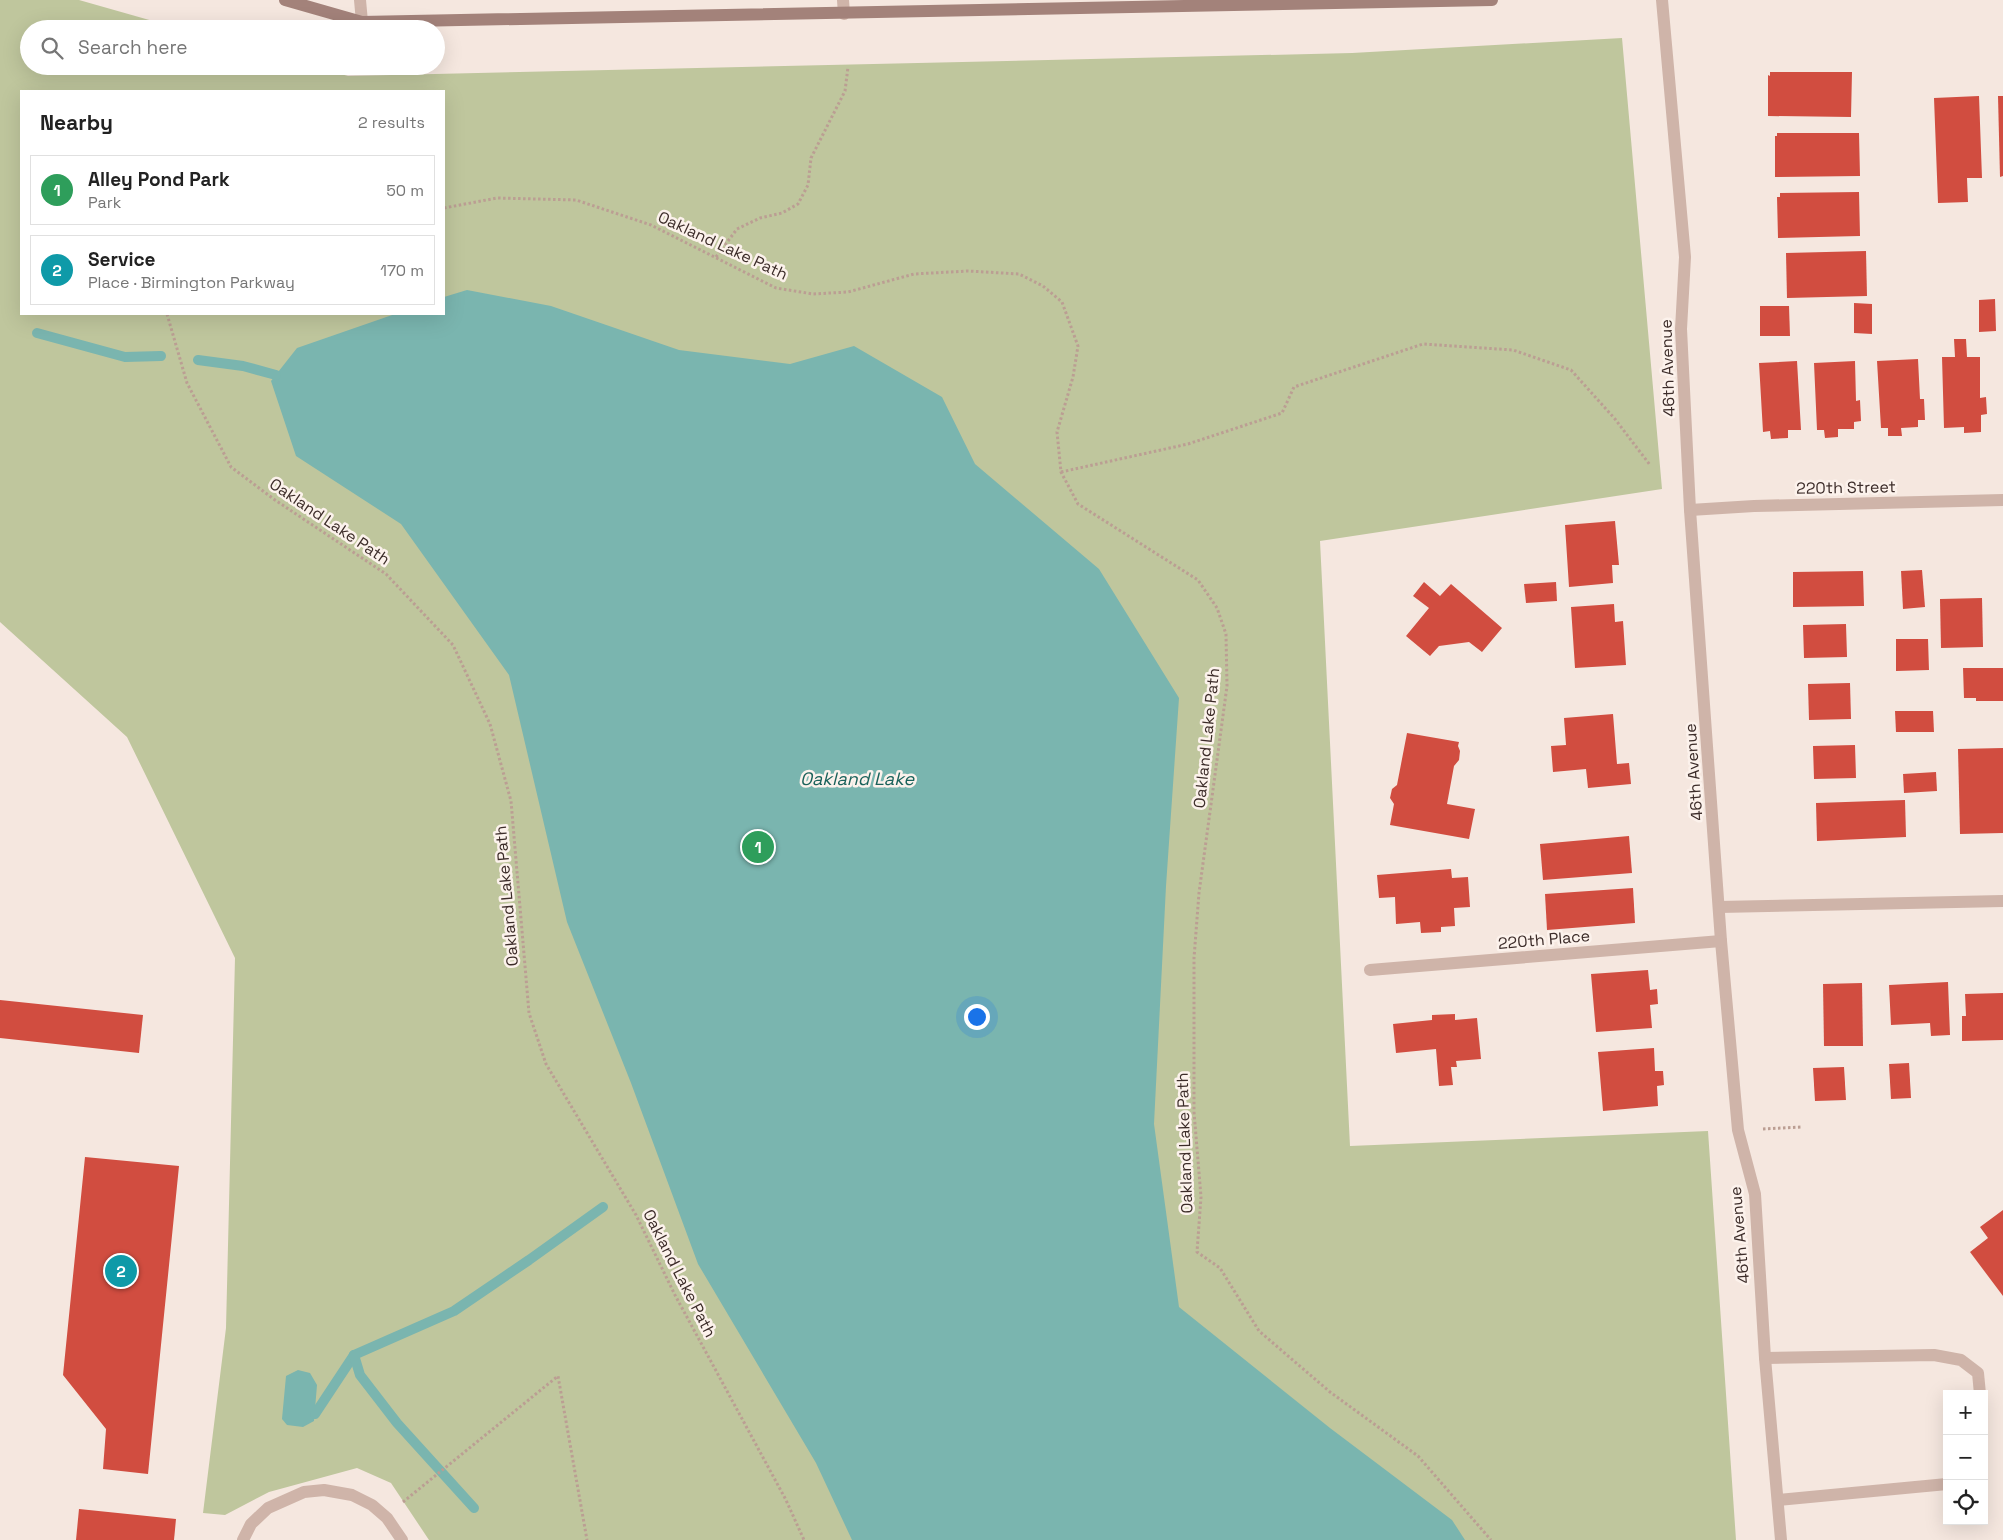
<!DOCTYPE html>
<meta charset="utf-8">
<style>
:root{--surface:#fff;--page:#f6f6f6;--text:#222;--muted:#767676;--line:#e0e0e0;--accent:#ea580c}
body{margin:0;font-family:"Space Grotesk",sans-serif;background:var(--page);color:var(--text)}
.controls{position:absolute;right:15px;bottom:15px;display:grid;overflow:hidden;border-radius:0px;box-shadow:0 5px 20px #0002}
.controls button{width:45px;height:45px;display:grid;place-items:center;padding:0;border:0;border-bottom:1px solid var(--line);background:var(--surface);color:var(--text);font:25px sans-serif}
.you{position:absolute;left:976px;top:1016px;width:18px;height:18px;margin:-12px;border:4px solid #fff;border-radius:50%;background:#1a73e8;box-shadow:0 0 0 8px #1a73e833}
.badge{display:grid;place-items:center;width:32px;height:32px;border-radius:50%;background:var(--accent);color:#fff;font-size:16px;font-weight:700}
.pin{position:absolute;translate:-50% -50%;border:2px solid #fff;box-shadow:0 1px 5px #0006}
.list{margin:0;padding:0;list-style:none}
h2{display:flex;justify-content:space-between;align-items:center;height:65px;margin:0;padding:0 20px;font-size:21px}
h2 small{font-size:16px;font-weight:400;color:var(--muted)}
.list li{display:grid;grid-template-columns:32px 1fr auto;gap:15px;align-items:center;box-sizing:border-box;height:70px;margin:0 10px 10px;padding:0 10px;border:1px solid var(--line);border-radius:0px}
.list b{display:block;font-size:19px;white-space:nowrap}
.list p{margin:0;font-size:16px;white-space:nowrap;color:var(--muted)}
.list em{font-size:16px;font-style:normal;color:var(--muted)}
.icon{flex:none;width:28px;height:28px;fill:none;stroke:currentColor;stroke-width:2;stroke-linecap:round;stroke-linejoin:round}
.map{position:relative;flex:none;width:2003px;height:1540px;overflow:hidden}
.search{position:absolute;background:var(--surface);box-shadow:0 5px 20px #0002;left:20px;top:20px;width:425px;height:55px;display:flex;align-items:center;gap:12px;box-sizing:border-box;padding:0 18px;border-radius:28px;color:var(--muted);font-size:19px}
.panel{position:absolute;background:var(--surface);box-shadow:0 5px 20px #0002;left:20px;top:90px;width:425px;height:225px;border-radius:0px}
.map>svg:first-child{display:block}
.green{fill:#bfc69d;fill-rule:evenodd}
.water{fill:#7ab5af}
.lines{fill:none;stroke-linecap:round;stroke-linejoin:round}
.stream{stroke:#7ab5af;stroke-width:10}
.building{fill:#d14d40}
.path{stroke:#bb9e93;stroke-width:3;stroke-dasharray:2.5 2.5;stroke-linecap:butt}
.service{stroke:#cfb4a9;stroke-width:12}
.minor{stroke:#cfb4a9;stroke-width:12}
.secondary{stroke:#a3827a;stroke-width:12}
.labels{text-anchor:middle;stroke-width:5;stroke-linejoin:round;paint-order:stroke}
.street-label{font-size:16px;fill:#3c2c29;stroke:#fcf2ec}
.water-label{font-size:18px;font-style:italic;fill:#1a625b;stroke:#fcf2ec}
</style>
<div class="map">
<svg width="2003" height="1540" viewBox="0 0 2003 1540">
<rect width="100%" height="100%" fill="#f5e7df"/>
<path class="green" d="M 0,0 L 79,0 L 181,29 L 29,29 L 29,66 L 312,66 L 348,76 L 1352,53 L 1622,38 L 1662,489 L 1320,541 L 1350,1146 L 1708,1131 L 1736,1540 L 429,1540 L 391,1483 L 357,1468 L 269,1492 L 225,1515 L 203,1513 L 226,1328 L 235,958 L 127,737 L 0,622 ZM 21,91 L 444,91 L 444,314 L 21,314 Z"/>
<g class="water">
<polygon points="467,290 551,306 679,350 790,364 854,346 942,397 975,464 1099,569 1179,698 1166,886 1154,1124 1179,1307 1330,1428 1452,1520 1465,1540 852,1540 816,1463 698,1264 631,1083 567,922 509,675 401,524 296,456 271,381 297,348 395,314 444,314 444,297"/>
<polygon points="298,1370 310,1373 317,1385 314,1421 303,1427 287,1425 282,1419 286,1376"/>
</g>
<g class="lines">
<g class="stream">
<polyline points="37,333 125,357 161,356"/>
<polyline points="198,360 243,366 276,375"/>
<polyline points="315,1414 354,1355"/>
<polyline points="474,1508 397,1423 360,1375 354,1355 454,1311 529,1260 603,1207"/>
</g>
</g>
<g class="building">
<polygon points="1770,72 1852,72 1851,117 1768,116 1768,75 1770,76"/>
<polygon points="1979,96 1982,178 1967,178 1968,202 1938,203 1934,98"/>
<polygon points="1998,96 2003,96 2003,176 2000,177"/>
<polygon points="1777,133 1859,133 1860,176 1775,177 1775,136 1777,136"/>
<polygon points="1859,192 1860,236 1778,238 1777,197 1780,197 1780,193"/>
<polygon points="1866,251 1867,296 1787,298 1786,253"/>
<polygon points="1995,299 1996,331 1979,332 1979,300"/>
<polygon points="1854,303 1872,304 1872,334 1854,333"/>
<polygon points="1760,306 1789,306 1790,336 1760,336"/>
<polygon points="1954,339 1966,339 1967,357 1980,357 1980,398 1986,397 1987,414 1981,415 1981,432 1964,433 1964,427 1944,428 1942,357 1955,357"/>
<polygon points="1918,359 1920,399 1924,399 1925,420 1918,420 1918,427 1901,428 1902,436 1888,436 1888,428 1881,428 1877,361"/>
<polygon points="1797,361 1801,430 1788,430 1788,438 1771,439 1770,431 1763,432 1759,363"/>
<polygon points="1855,361 1856,401 1860,400 1861,421 1854,422 1854,429 1838,429 1838,437 1825,438 1824,430 1817,430 1814,363"/>
<polygon points="1615,521 1619,565 1612,565 1613,583 1569,587 1565,525"/>
<polygon points="1922,570 1925,607 1903,609 1901,571"/>
<polygon points="1863,571 1864,606 1793,607 1793,572"/>
<polygon points="1424,582 1440,596 1451,584 1502,628 1482,652 1469,642 1439,646 1430,656 1406,636 1429,608 1413,596"/>
<polygon points="1556,582 1557,601 1526,603 1524,584"/>
<polygon points="1982,598 1983,647 1941,648 1940,599"/>
<polygon points="1614,604 1615,622 1623,621 1626,665 1575,668 1571,607"/>
<polygon points="1846,624 1847,657 1804,658 1803,625"/>
<polygon points="1896,639 1928,639 1929,670 1896,671"/>
<polygon points="1963,668 2003,668 2003,701 1976,701 1976,698 1964,698"/>
<polygon points="1850,683 1851,719 1809,720 1808,684"/>
<polygon points="1895,711 1933,711 1934,732 1896,732"/>
<polygon points="1613,714 1617,764 1629,763 1631,784 1588,788 1586,769 1553,772 1551,746 1566,745 1564,718"/>
<polygon points="1407,733 1459,742 1458,746 1460,751 1459,760 1454,766 1447,804 1475,809 1469,839 1390,825 1394,804 1390,798 1392,789 1397,785"/>
<polygon points="1855,745 1856,778 1814,779 1813,746"/>
<polygon points="2003,748 2003,833 1960,834 1958,749"/>
<polygon points="1936,772 1937,791 1904,793 1903,774"/>
<polygon points="1905,800 1906,837 1817,841 1816,803"/>
<polygon points="1629,836 1632,873 1543,880 1540,844"/>
<polygon points="1451,869 1452,878 1468,877 1470,907 1454,908 1455,926 1441,927 1441,932 1421,933 1420,922 1396,924 1395,897 1379,898 1377,875"/>
<polygon points="1633,888 1635,923 1547,930 1545,894"/>
<polygon points="1648,970 1650,990 1657,989 1658,1004 1650,1005 1652,1028 1596,1032 1591,974"/>
<polygon points="1948,982 1950,1035 1931,1036 1930,1023 1891,1025 1889,985"/>
<polygon points="1862,983 1863,1046 1824,1046 1823,984"/>
<polygon points="2003,993 2003,1040 1962,1041 1962,1016 1966,1016 1965,994"/>
<polygon points="0,1000 143,1015 139,1053 0,1038"/>
<polygon points="1455,1014 1455,1020 1477,1018 1481,1059 1456,1061 1457,1067 1451,1067 1453,1085 1439,1086 1436,1049 1396,1053 1393,1024 1432,1020 1432,1015"/>
<polygon points="1654,1048 1655,1071 1663,1071 1664,1085 1657,1086 1658,1106 1603,1111 1598,1052"/>
<polygon points="1909,1063 1911,1098 1891,1099 1889,1064"/>
<polygon points="1844,1067 1846,1100 1815,1101 1813,1068"/>
<polygon points="85,1157 179,1166 148,1474 103,1469 106,1429 63,1375"/>
<polygon points="2003,1210 2003,1296 1970,1252 1988,1238 1980,1227"/>
<polygon points="79,1509 176,1519 174,1540 76,1540"/>
</g>
<g class="lines">
<g class="path">
<polyline points="444,208 497,198 576,200 651,225 776,288 813,294 848,292 914,274 968,271 1019,274 1043,286 1062,302 1078,346 1073,377 1057,432 1061,472 1078,504 1198,580 1217,608 1226,634 1227,686 1199,893 1194,958 1194,1112 1201,1197 1197,1252 1220,1268 1259,1331 1330,1392 1418,1456 1491,1540"/>
<polyline points="716,257 737,229 760,218 782,213 798,204 808,185 811,158 845,91 848,67"/>
<polyline points="167,314 187,383 231,467 275,500 386,574 453,645 490,724 511,801 529,1013 546,1064 636,1215 675,1295 786,1500 804,1540"/>
<polyline points="1061,472 1188,444 1282,413 1294,387 1423,344 1513,350 1571,370 1615,419 1650,465"/>
<polyline points="1763,1129 1802,1127"/>
<polyline points="403,1502 558,1376 587,1540"/>
</g>
<g class="service">
<polyline points="1765,1358 1934,1355 1961,1360 1978,1373 1980,1394"/>
<polyline points="1778,1500 1947,1484"/>
</g>
<g class="minor">
<polyline points="360,0 362,22"/>
<polyline points="843,0 844,14"/>
<polyline points="1662,0 1685,257 1681,329 1690,510 1721,941 1738,1130 1755,1194 1765,1358 1781,1540"/>
<polyline points="1690,510 1754,506 2003,500"/>
<polyline points="1719,907 2003,901"/>
<polyline points="1370,970 1721,941"/>
<polyline points="243,1540 251,1524 268,1508 304,1492 324,1490 352,1495 372,1505 387,1518 402,1540"/>
</g>
<polyline class="secondary" points="285,0 362,22 1492,0"/>
</g>
<g class="labels">
<g class="street-label">
<text transform="translate(723 245) rotate(25)" y="6">Oakland Lake Path</text>
<text transform="translate(1667 368) rotate(-92)" y="6">46th Avenue</text>
<text transform="translate(1846 487) rotate(-1)" y="6">220th Street</text>
<text transform="translate(330 521) rotate(34)" y="6">Oakland Lake Path</text>
<text transform="translate(1206 738) rotate(-84)" y="6">Oakland Lake Path</text>
<text transform="translate(1693 772) rotate(-94)" y="6">46th Avenue</text>
<text transform="translate(506 896) rotate(-95)" y="6">Oakland Lake Path</text>
<text transform="translate(1544 939) rotate(-5)" y="6">220th Place</text>
<text transform="translate(1184 1143) rotate(-92)" y="6">Oakland Lake Path</text>
<text transform="translate(1739 1235) rotate(-95)" y="6">46th Avenue</text>
<text transform="translate(680 1273) rotate(63)" y="6">Oakland Lake Path</text>
</g>
<g class="water-label">
<text x="857" y="785">Oakland Lake</text>
</g>
</g>
</svg>
<div class="controls">
<button>+</button>
<button>−</button>
<button><svg class="icon" aria-label="locate" viewBox="0 0 24 24"><circle cx="12" cy="12" r="6"/><path d="M12 2v4M12 18v4M2 12h4M18 12h4"/></svg></button>
</div>
<div class="you"></div>
<div class="pin badge" style="left:758px;top:847px;background:#2e9e5b">1</div>
<div class="pin badge" style="left:121px;top:1271px;background:#0f9aa8">2</div>
<div class="search"><svg class="icon" aria-label="search" viewBox="0 0 24 24"><circle cx="10" cy="10" r="6"/><path d="M15 15l6 6"/></svg>Search here</div>
<section class="panel">
<h2>Nearby<small>2 results</small></h2>
<ul class="list">
<li><span class="badge" style="background:#2e9e5b">1</span><div><b>Alley Pond Park</b><p>Park</p></div><em>50 m</em></li>
<li><span class="badge" style="background:#0f9aa8">2</span><div><b>Service</b><p>Place · Birmington Parkway</p></div><em>170 m</em></li>
</ul>
</section>
</div>
